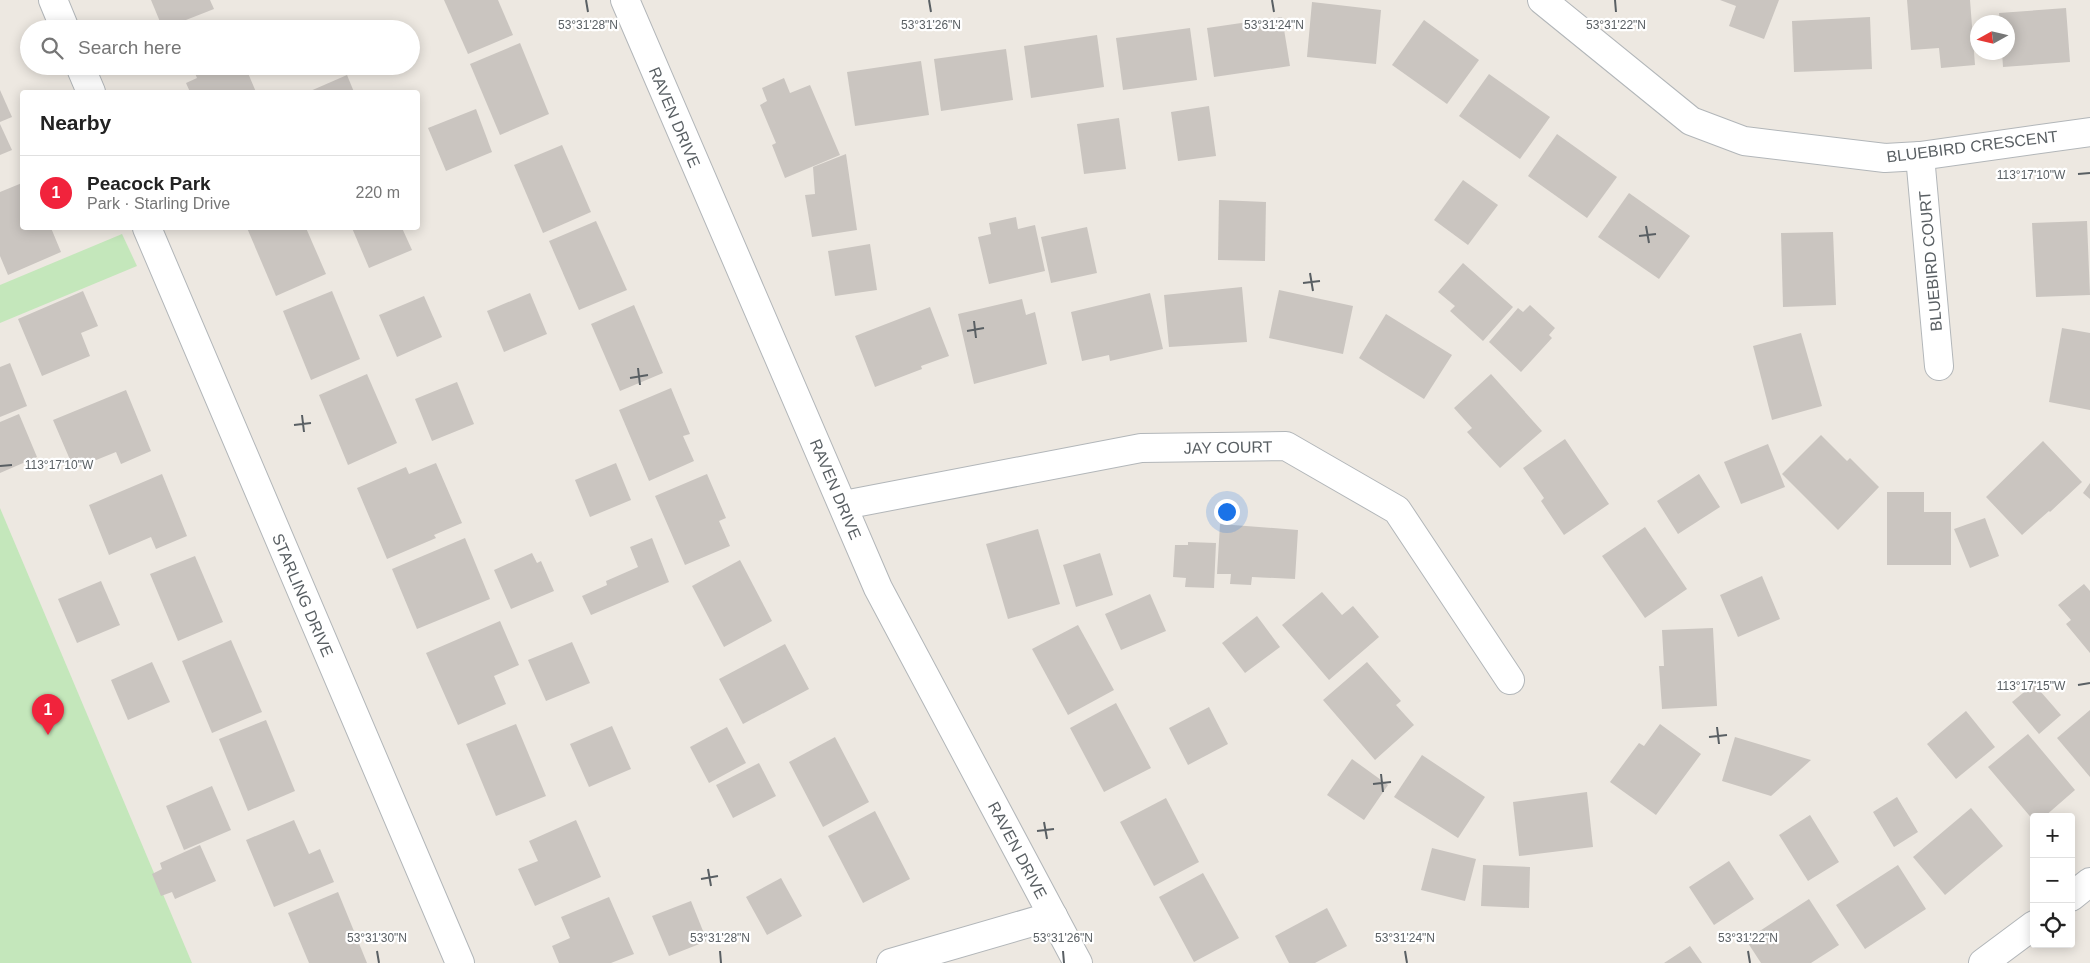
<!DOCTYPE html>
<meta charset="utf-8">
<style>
:root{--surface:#fff;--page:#f2f2f2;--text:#222;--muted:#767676;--line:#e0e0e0;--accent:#f1233c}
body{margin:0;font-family:Helvetica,sans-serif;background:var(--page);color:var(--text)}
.controls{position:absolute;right:15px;bottom:15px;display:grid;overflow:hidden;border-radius:5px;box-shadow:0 2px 12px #0003}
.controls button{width:45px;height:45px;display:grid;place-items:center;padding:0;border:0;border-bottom:1px solid var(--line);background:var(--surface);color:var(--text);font:25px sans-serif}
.compass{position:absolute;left:1970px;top:15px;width:45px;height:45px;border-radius:50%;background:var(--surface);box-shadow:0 2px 12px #0003;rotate:262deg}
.you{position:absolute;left:1226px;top:511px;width:18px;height:18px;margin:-12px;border:4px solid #fff;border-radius:50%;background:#1a73e8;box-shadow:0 0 0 8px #1a73e833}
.badge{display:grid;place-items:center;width:32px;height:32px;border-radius:50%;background:var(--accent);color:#fff;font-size:16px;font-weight:700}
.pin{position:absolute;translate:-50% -41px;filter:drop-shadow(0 1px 2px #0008)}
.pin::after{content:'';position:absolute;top:26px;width:18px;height:15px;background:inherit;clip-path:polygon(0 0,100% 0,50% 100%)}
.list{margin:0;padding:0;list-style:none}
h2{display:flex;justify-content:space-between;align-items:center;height:65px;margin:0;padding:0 20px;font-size:21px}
h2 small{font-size:16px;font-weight:400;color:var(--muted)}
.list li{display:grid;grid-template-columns:32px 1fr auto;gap:15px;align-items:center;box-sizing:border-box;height:75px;padding:0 20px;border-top:1px solid var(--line)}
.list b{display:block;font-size:19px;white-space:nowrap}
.list p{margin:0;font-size:16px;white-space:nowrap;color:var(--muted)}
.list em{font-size:16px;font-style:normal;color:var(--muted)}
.icon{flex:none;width:28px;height:28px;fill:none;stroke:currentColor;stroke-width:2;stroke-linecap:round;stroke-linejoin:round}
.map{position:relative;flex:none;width:2090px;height:963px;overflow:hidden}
.search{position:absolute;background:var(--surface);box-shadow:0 2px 12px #0003;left:20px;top:20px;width:400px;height:55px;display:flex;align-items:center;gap:12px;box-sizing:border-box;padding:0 18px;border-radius:28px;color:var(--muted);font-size:19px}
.panel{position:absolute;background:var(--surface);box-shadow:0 2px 12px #0003;left:20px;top:90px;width:400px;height:140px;border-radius:5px}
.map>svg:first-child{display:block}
.green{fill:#c4e7bb}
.building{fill:#cac5c0}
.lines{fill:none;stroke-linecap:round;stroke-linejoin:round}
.minor-casing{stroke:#b2b6b9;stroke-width:30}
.minor{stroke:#fff;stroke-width:28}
.ticks{fill:none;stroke:#595f63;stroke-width:2}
.labels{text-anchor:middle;stroke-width:4.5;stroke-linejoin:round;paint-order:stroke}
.street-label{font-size:16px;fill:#595f63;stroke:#fff}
.ticks-label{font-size:12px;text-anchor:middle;fill:#595f63;stroke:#fff;stroke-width:4.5;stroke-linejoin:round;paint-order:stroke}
</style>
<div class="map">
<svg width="2090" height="963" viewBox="0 0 2090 963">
<rect width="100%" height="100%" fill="#ede8e1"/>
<g class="green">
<polygon points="122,234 137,266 0,323 0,285"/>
<polygon points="0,508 192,963 0,963"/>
</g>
<g class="building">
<polygon points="151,0 210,0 214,9 163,29"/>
<polygon points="444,0 498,0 513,35 468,54"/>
<polygon points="1720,0 1779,0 1764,39 1729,26 1736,6"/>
<polygon points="1907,0 1970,0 1975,65 1941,68 1939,48 1911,50"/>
<polygon points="1312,2 1381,10 1376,64 1307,57"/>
<polygon points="2066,8 2070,62 2003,67 2002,52 2008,52 2008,22 2000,22 1999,13"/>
<polygon points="1282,17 1290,66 1214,77 1207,28"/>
<polygon points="1870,17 1872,69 1794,72 1792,21"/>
<polygon points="1424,20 1479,60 1447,104 1392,65"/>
<polygon points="1190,28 1197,80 1123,90 1116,38"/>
<polygon points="1097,35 1104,87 1031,98 1024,46"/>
<polygon points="520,43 549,114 500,135 470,64"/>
<polygon points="1006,49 1013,100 941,111 934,59"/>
<polygon points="921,61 929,115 855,126 847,72"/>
<polygon points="192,66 245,66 256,92 190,92 186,83 197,78"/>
<polygon points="1489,74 1550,117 1520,159 1459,116"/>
<polygon points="347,75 354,92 308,92"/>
<polygon points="784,78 790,93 810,85 840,155 785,178 772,145 776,143 760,105 767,101 762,88"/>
<polygon points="0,90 12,117 0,122"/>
<polygon points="1209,106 1216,156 1178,161 1171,112"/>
<polygon points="476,109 492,152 446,171 428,128"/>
<polygon points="1119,118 1126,169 1084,174 1077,124"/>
<polygon points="0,124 12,150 0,155"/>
<polygon points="1557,134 1617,177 1587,218 1528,176"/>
<polygon points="562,145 591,212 543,233 514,165"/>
<polygon points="846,154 857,230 812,237 805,195 815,194 813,167"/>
<polygon points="1463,180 1498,205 1468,245 1434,220"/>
<polygon points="22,183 22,228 51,228 61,252 8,275 0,256 0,192"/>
<polygon points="1629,193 1690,236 1659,279 1598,237"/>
<polygon points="1219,200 1266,202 1265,261 1218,260"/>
<polygon points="1016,217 1018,229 1035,225 1045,271 989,284 978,237 991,234 989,223"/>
<polygon points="596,221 627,290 579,310 549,241"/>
<polygon points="2087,221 2090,295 2036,297 2032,223"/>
<polygon points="1087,227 1097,273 1051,283 1041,237"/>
<polygon points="247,228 306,228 326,274 276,296"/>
<polygon points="352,228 402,228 412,250 369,268"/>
<polygon points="1833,232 1836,305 1783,307 1781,233"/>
<polygon points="870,244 877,290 835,296 828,251"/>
<polygon points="1463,263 1513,307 1483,341 1450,311 1455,306 1438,292"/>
<polygon points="1242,287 1247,342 1169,347 1164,295"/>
<polygon points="1279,290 1353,306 1343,354 1269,338"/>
<polygon points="83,291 98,326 81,333 90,356 42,376 18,319"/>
<polygon points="332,291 360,359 311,380 283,311"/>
<polygon points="530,293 547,334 504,352 487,311"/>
<polygon points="1150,293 1163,349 1110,361 1109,355 1082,361 1071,312"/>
<polygon points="424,296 442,337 397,357 379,315"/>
<polygon points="1022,299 1026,315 1035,312 1047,364 974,384 958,314"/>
<polygon points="634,305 663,373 620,391 591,324"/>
<polygon points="1530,305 1555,328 1549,335 1552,338 1521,372 1489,342 1518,308 1523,312"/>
<polygon points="930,307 949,356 921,366 922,369 875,387 855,336"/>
<polygon points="1386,314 1452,355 1424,399 1359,358"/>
<polygon points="2062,328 2090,333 2090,410 2049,402"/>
<polygon points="1801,333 1822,406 1772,420 1753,346"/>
<polygon points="10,363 27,406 0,417 0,367"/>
<polygon points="367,374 397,443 348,465 319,395"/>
<polygon points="1491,374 1542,431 1500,468 1467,432 1472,428 1454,408"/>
<polygon points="457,382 474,424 432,441 415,399"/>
<polygon points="671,388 690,434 683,436 694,461 649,481 619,410"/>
<polygon points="126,390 151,451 121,464 116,452 74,469 53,420"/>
<polygon points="19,414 37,457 0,473 0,422"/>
<polygon points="1821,435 1847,461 1850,458 1879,487 1838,530 1782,474"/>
<polygon points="1565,439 1609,504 1564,535 1541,501 1544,498 1523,468"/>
<polygon points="2043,441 2082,482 2050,512 2049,511 2022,535 1986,497"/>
<polygon points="1768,444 1785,487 1741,504 1724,462"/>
<polygon points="436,463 462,523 434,535 436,538 387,559 357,488 406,467 409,474"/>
<polygon points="616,463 631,500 590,517 575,480"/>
<polygon points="162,474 187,536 156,549 151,537 109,555 89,505"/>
<polygon points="707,474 726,518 719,521 730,546 685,565 655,496"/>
<polygon points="1699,474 1720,507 1678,534 1657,501"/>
<polygon points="2090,483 2090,499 2083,493"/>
<polygon points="1887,492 1924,492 1924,512 1951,512 1951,565 1887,565"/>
<polygon points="1985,518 1999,556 1970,568 1954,529"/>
<polygon points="1220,524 1298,530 1295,579 1252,577 1251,585 1230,584 1231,574 1217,574"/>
<polygon points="1645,527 1687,589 1645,618 1602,556"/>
<polygon points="1038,529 1060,604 1008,619 986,544"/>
<polygon points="465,538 490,599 417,629 392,569"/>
<polygon points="652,538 669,582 591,615 582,596 607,585 606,581 638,567 630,547"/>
<polygon points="1188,542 1216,543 1214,588 1185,587 1186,578 1173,577 1175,545 1188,545"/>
<polygon points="532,553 537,563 541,561 554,591 511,609 494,570"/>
<polygon points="1100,553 1113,595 1076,607 1063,565"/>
<polygon points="195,556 223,622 178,641 150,574"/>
<polygon points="740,560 772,621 724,647 692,586"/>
<polygon points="1762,576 1780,619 1738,637 1720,595"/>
<polygon points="101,581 120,625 77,643 58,599"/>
<polygon points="2084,584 2090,591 2090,653 2066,624 2071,620 2058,605"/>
<polygon points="1322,592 1342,615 1353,606 1379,637 1329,680 1282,625"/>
<polygon points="1150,594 1166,631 1121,650 1105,614"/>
<polygon points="1257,616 1280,647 1245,673 1222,643"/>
<polygon points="500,621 519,665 494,676 506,704 458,725 426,653"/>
<polygon points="1078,625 1114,690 1068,715 1032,649"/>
<polygon points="1713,628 1717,706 1662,709 1659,666 1664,666 1662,630"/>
<polygon points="231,640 262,712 212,733 182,661"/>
<polygon points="572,642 590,683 546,701 528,660"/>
<polygon points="785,644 809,689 743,724 719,679"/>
<polygon points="152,662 170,702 128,720 111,680"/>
<polygon points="1367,662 1401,701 1396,705 1414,725 1375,760 1323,700"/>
<polygon points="2034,684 2061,715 2039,734 2012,702"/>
<polygon points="1116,703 1151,768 1104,792 1070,728"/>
<polygon points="1209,707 1228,744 1188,765 1169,728"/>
<polygon points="2090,710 2090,777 2057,738"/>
<polygon points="1966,711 1995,747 1956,779 1927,744"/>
<polygon points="266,720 295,791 248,811 219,739"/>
<polygon points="516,724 546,796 496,816 466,744"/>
<polygon points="1660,724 1701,754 1656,815 1610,782 1639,743 1644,746"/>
<polygon points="612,726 631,769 589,787 570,744"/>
<polygon points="727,727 746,763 709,783 690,747"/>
<polygon points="2028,734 2075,790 2044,817 2034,817 2034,821 1988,767"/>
<polygon points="835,737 869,802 823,827 789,762"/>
<polygon points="1735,737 1811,760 1771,796 1722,781"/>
<polygon points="1422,755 1485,797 1458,838 1394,797"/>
<polygon points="1352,759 1388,785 1364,820 1327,795"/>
<polygon points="759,763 776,796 733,818 716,785"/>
<polygon points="212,786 231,830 184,850 166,806"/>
<polygon points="1587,792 1593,847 1519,856 1513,802"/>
<polygon points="1897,797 1918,832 1894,847 1873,812"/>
<polygon points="1166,798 1199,862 1154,886 1120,822"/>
<polygon points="1971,808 2003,846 1945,895 1913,857"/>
<polygon points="875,811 910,879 863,903 828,836"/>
<polygon points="1810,815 1839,862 1808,881 1779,835"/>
<polygon points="294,820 309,854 320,849 334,882 274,907 246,840"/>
<polygon points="576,820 601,877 535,906 518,869 538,861 529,841"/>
<polygon points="200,845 216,881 175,899 172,892 161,896 152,874 162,869 160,863"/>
<polygon points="1432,848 1476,859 1465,901 1421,890"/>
<polygon points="1729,861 1754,899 1714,925 1689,887"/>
<polygon points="1483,865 1530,867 1529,908 1481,906"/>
<polygon points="1898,865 1926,909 1865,949 1836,905"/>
<polygon points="1203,873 1239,938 1194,962 1159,897"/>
<polygon points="781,878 802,916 767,935 746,897"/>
<polygon points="338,892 367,963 309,963 288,913"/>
<polygon points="609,897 634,954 611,963 559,963 552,946 570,938 561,917"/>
<polygon points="1809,899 1839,945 1811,963 1761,963 1746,940"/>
<polygon points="691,901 707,941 669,956 652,916"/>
<polygon points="1327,908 1347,946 1315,963 1289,963 1275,936"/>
<polygon points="1690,946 1702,963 1664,963"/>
</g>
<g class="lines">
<g class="minor-casing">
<g id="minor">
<polyline points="53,0 65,29"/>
<polyline points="625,0 878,588 1078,963"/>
<polyline points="1542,0 1691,121 1744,141 1885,158 1920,156 2090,132"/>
<polyline points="80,66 91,92"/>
<polyline points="1920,156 1939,366"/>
<polyline points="147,228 460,963"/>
<polyline points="844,505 1141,448 1286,446 1397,510 1510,680"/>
<polyline points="2071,897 2090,882"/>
<polyline points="891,963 1053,916"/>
<polyline points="1983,963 2034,925"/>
</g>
</g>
<use href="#minor" class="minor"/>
</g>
<path class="ticks" d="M 586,0 L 588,12M 929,0 L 931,12M 1272,0 L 1274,12M 1615,0 L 1616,12M 2078,174 L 2090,173M 1646,226 L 1649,243M 1639,236 L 1656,234M 1310,273 L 1313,291M 1303,283 L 1320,281M 974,321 L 976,338M 967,331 L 984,328M 638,368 L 640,385M 630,378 L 648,375M 302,415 L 304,432M 294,425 L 311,423M 0,466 L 12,465M 2078,685 L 2090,683M 1717,727 L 1719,744M 1709,737 L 1727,735M 1381,774 L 1383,792M 1373,784 L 1391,782M 1044,822 L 1047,839M 1037,831 L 1054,829M 708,869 L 711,886M 701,879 L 718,876M 377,951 L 379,963M 720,951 L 721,963M 1063,951 L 1064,963M 1405,951 L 1407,963M 1748,951 L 1750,963"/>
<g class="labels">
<g class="street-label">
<text transform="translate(675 117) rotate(67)" y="6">RAVEN DRIVE</text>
<text transform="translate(1972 146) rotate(-7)" y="6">BLUEBIRD CRESCENT</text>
<text transform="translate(1930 261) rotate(-95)" y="6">BLUEBIRD COURT</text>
<text transform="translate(1228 447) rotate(-1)" y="6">JAY COURT</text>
<text transform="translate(836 489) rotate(67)" y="6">RAVEN DRIVE</text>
<text transform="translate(303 595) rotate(67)" y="6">STARLING DRIVE</text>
<text transform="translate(1018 850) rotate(62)" y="6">RAVEN DRIVE</text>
</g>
</g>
<g class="ticks-label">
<text x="588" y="29">53°31'28"N</text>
<text x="931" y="29">53°31'26"N</text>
<text x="1274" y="29">53°31'24"N</text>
<text x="1616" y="29">53°31'22"N</text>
<text x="2031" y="179">113°17'10"W</text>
<text x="59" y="469">113°17'10"W</text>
<text x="2031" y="690">113°17'15"W</text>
<text x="377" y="942">53°31'30"N</text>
<text x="720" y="942">53°31'28"N</text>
<text x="1063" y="942">53°31'26"N</text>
<text x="1405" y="942">53°31'24"N</text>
<text x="1748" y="942">53°31'22"N</text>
</g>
</svg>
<div class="controls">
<button>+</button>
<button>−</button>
<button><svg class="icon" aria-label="locate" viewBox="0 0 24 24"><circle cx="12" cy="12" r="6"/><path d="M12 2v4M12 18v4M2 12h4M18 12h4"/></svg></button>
</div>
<svg class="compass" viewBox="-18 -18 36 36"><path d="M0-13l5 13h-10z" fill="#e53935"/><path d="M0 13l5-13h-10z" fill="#767676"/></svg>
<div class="you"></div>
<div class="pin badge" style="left:48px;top:735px">1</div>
<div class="search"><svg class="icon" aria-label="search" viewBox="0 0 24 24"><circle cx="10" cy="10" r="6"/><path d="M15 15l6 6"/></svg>Search here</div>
<section class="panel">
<h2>Nearby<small></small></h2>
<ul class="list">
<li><span class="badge">1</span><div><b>Peacock Park</b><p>Park · Starling Drive</p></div><em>220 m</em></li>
</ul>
</section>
</div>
